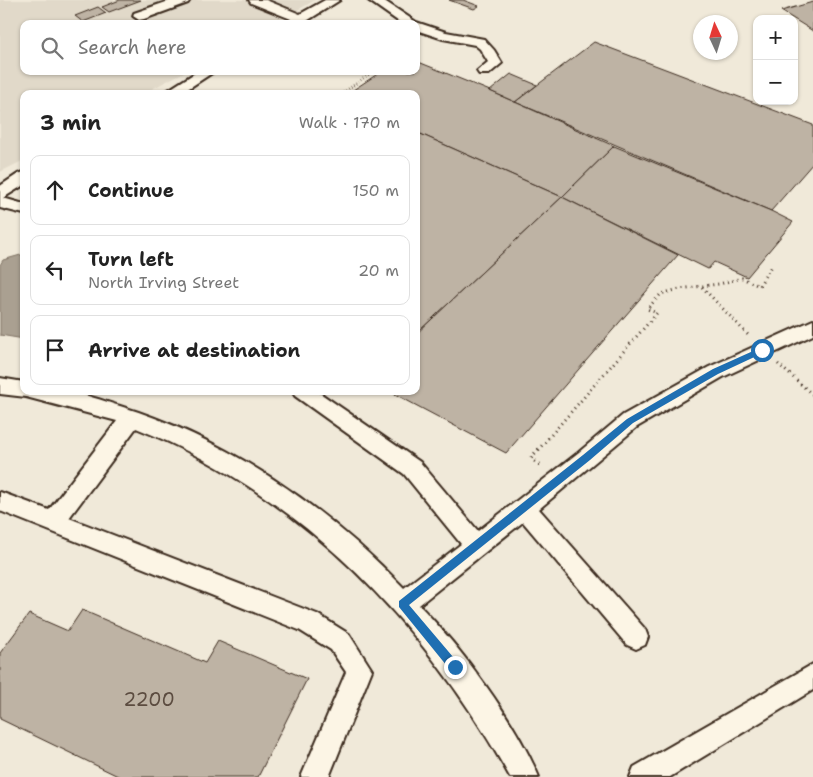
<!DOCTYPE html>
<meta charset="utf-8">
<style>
:root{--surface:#fff;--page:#f2f2f2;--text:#222;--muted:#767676;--line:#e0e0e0}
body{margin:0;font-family:"Shantell Sans",sans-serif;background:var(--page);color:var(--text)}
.controls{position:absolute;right:15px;top:15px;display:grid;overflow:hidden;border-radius:10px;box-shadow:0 1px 4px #0004}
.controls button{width:45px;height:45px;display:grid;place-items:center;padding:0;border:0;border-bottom:1px solid var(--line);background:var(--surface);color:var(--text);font:25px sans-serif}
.compass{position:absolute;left:693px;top:15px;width:45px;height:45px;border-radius:50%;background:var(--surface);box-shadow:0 1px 4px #0004;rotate:356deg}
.stop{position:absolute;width:15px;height:15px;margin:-11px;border:4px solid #1f6fb2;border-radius:50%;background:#fff}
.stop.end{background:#1f6fb2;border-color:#fff;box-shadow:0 1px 5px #0008}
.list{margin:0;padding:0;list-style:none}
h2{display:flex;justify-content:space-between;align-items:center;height:65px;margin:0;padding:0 20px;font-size:21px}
h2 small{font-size:16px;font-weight:400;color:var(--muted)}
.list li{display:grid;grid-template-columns:32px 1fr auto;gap:15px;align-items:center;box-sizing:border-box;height:70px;margin:0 10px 10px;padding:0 10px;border:1px solid var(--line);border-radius:10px}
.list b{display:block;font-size:19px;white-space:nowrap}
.list p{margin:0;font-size:16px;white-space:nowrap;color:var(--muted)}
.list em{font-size:16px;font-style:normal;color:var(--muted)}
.icon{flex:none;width:28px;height:28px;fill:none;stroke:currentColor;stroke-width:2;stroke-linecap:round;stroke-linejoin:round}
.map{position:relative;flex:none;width:813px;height:777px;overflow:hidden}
.search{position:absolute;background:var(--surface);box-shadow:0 1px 4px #0004;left:20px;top:20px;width:400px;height:55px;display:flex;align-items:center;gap:12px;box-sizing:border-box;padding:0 18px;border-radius:10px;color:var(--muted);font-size:19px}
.panel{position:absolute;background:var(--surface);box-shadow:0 1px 4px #0004;left:20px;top:90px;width:400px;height:305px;border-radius:10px}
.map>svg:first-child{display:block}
.built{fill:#e1d9c9}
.water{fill:#aaa091;stroke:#7e7163}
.building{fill:#beb3a4;stroke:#3b2a1e}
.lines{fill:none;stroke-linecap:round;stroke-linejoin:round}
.minor-casing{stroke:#3b2a1e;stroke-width:4}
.path-far2{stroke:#3b2a1e;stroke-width:2.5;stroke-dasharray:0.5 2.5;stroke-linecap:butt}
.path-far1{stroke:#3b2a1e;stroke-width:3;stroke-dasharray:1 4;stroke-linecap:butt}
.path{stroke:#3b2a1e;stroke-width:4;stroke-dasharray:1 4.5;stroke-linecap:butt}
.minor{fill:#fcf5e5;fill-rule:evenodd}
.route{fill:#1f6fb2}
.labels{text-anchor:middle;stroke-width:4;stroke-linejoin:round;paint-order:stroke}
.near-number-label{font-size:19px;fill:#5c4c40}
</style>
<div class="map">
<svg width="813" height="777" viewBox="0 0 813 777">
<rect width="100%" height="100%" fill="#f0e9d9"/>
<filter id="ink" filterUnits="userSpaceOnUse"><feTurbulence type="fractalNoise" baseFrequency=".02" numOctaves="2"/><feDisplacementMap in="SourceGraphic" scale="10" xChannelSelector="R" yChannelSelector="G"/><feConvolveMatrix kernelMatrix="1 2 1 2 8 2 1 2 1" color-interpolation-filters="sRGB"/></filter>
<g filter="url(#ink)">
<polygon class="built" points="0,0 315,0 273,24 24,24 24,71 186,71 142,94 24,94 24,160 0,172"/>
<polygon class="water" points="24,254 24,339 0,335 0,265 3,260"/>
<g class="building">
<polygon points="120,0 141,0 109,12 102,7"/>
<polygon points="449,0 463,0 479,6 474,9"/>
<polygon points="813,2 813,31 781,11"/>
<polygon points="98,7 106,13 83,22 75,16"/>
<polygon points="594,42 813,125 813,163 771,211 515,102"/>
<polygon points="416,61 490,91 614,146 562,197 416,132 416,94 347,94 382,71 416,71"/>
<polygon points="511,74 537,85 515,102 490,91"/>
<polygon points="416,132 562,197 416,334"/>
<polygon points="614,146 771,211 793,222 747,277 714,262 708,269 562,197"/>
<polygon points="562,197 678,255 506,453 389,391 416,391 416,334"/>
<polygon points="82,610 205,663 218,641 307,679 258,777 120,777 0,719 0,653 29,614 68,631"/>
</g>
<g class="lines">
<g class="minor-casing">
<g id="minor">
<polygon points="172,0 190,0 188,3 144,19 139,20 133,16 134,13"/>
<polygon points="249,0 266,0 300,14 325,0 340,0 302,24 286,24 291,19 251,3"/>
<polygon points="368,0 383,0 416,22 446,32 484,39 494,50 502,63 489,74 479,74 477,71 488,62 480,49 475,45 443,39 416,30 416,24 402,24"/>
<polygon points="198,71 215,71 180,94 162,94"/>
<polygon points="24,172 24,185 3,198 24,204 24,214 0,208 0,186 18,174"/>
<path d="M 813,320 L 813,335 L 723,377 L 637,427 L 539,509 L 645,629 L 648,637 L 645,645 L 636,649 L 627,645 L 523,522 L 419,605 C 462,649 515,720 539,777 L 510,777 C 425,624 302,494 136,428 L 69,518 L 317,614 L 349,634 L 372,670 L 329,777 L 301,777 L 346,672 L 331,650 L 299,630 L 0,511 L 0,492 L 49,510 L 117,421 L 26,397 L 0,394 L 0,378 L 24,382 L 24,391 C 37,391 52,390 65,391 C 83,393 103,401 120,406 C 228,439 326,507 404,588 L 461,544 L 404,474 L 295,396 L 292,391 L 317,391 L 420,462 L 478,531 L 579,452 L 623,415 L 709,367 Z"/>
<polygon points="813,664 813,690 670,777 630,777 634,767"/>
</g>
</g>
<polyline class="path-far2" points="341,94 374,71"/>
<g class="path-far1">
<polyline points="702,287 750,337"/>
<polyline points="778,364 813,395"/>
<polyline points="538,450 657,313 647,309 661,294 679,289 719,284 742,278 759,286 771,266"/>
</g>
<polyline class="path" points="539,449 531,458 543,467"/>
<use href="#minor" class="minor"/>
</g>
</g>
<polygon class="route" points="762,347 766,350 765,352 718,374 633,423 590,460 409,605 459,664 460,667 459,671 451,671 399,607 399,601 583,455 627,419 713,369"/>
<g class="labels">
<g class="near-number-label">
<text x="149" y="706">2200</text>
</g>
</g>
</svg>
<div class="controls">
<button>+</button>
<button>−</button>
</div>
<svg class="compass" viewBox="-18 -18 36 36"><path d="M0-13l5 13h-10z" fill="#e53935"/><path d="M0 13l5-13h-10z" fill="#767676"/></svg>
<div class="stop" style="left:762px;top:350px"></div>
<div class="stop end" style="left:455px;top:667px"></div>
<div class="search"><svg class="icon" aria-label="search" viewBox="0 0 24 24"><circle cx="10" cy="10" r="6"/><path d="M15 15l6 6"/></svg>Search here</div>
<section class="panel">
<h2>3 min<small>Walk · 170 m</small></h2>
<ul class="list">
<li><svg class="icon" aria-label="ahead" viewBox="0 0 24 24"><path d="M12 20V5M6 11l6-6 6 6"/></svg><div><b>Continue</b></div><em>150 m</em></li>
<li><svg class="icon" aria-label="left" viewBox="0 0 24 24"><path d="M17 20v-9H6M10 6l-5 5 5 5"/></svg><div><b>Turn left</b><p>North Irving Street</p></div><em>20 m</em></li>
<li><svg class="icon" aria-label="arrive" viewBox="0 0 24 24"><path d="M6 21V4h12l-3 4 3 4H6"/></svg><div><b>Arrive at destination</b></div></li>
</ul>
</section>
</div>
